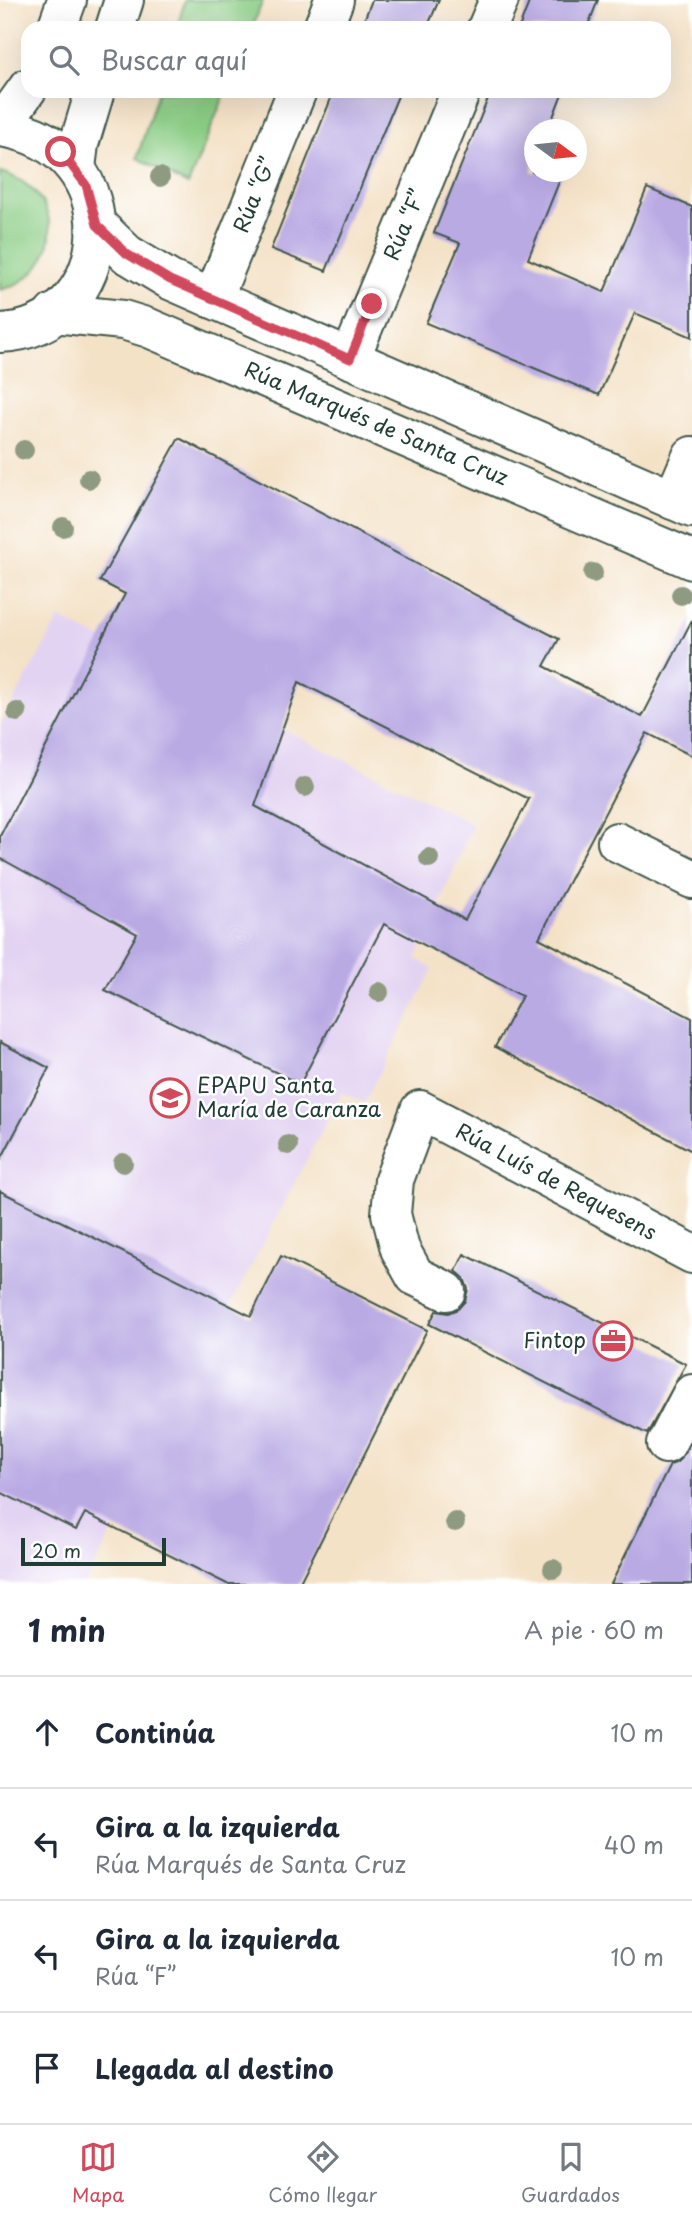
<!DOCTYPE html>
<html lang="es">
<meta charset="utf-8">
<style>
:root{--surface:#fff;--page:#f2f2f3;--text:#1f2937;--muted:#747a83;--line:#e0e1e3;--accent:#d1495b}
body{margin:0;font-family:"Playpen Sans",sans-serif;background:var(--page);color:var(--text)}
.compass{position:absolute;left:524px;top:119px;width:63px;height:63px;border-radius:50%;background:var(--surface);box-shadow:0 7px 28px #0002;rotate:105deg}
.scale{position:absolute;left:21px;bottom:18px;width:145px;box-sizing:border-box;padding-left:7px;border:4px solid #1f3d34;border-top:0;font-size:19px;line-height:24px;white-space:nowrap;color:#1f3d34;-webkit-text-stroke:5px #fff;paint-order:stroke}
.stop{position:absolute;width:21px;height:21px;margin:-16px;border:5px solid #d1495b;border-radius:50%;background:#fff}
.stop.end{background:#d1495b;border-color:#fff;box-shadow:0 2px 7px #0008}
.list{margin:0;padding:0;list-style:none}
h2{display:flex;justify-content:space-between;align-items:center;height:91px;margin:0;padding:0 28px;font-size:30px}
h2 small{font-size:23px;font-weight:400;color:var(--muted)}
.list li{display:grid;grid-template-columns:46px 1fr auto;gap:21px;align-items:center;box-sizing:border-box;height:112px;padding:0 28px;border-top:2px solid var(--line)}
.list b{display:block;font-size:26px;white-space:nowrap}
.list p{margin:0;font-size:23px;white-space:nowrap;color:var(--muted)}
.list em{font-size:23px;font-style:normal;color:var(--muted)}
.icon{flex:none;width:38px;height:38px;fill:none;stroke:currentColor;stroke-width:2;stroke-linecap:round;stroke-linejoin:round}
.map{position:relative;flex:none;width:692px;height:1584px;overflow:hidden}
.search{position:absolute;background:var(--surface);box-shadow:0 7px 28px #0002;left:21px;right:21px;top:21px;height:77px;display:flex;align-items:center;gap:18px;box-sizing:border-box;padding:0 24px;border-radius:21px;color:var(--muted);font-size:26px}
.sheet{height:539px;background:var(--surface)}
nav{display:flex;justify-content:space-around;align-items:center;box-sizing:border-box;height:98px;border-top:2px solid var(--line);background:var(--surface);font-size:19px;color:var(--muted)}
nav a{display:grid;justify-items:center;gap:4px}
nav .on{color:var(--accent)}
.map>svg:first-child{display:block}
.built{fill:#e3d3f2}
.green{fill:#8acc84;stroke:#54845c;stroke-width:2}
.building{fill:#baaae4;fill-rule:evenodd}
.lines{fill:none;stroke-linecap:round;stroke-linejoin:round}
.minor-casing{stroke:#3f564a;stroke-width:42}
.minor{stroke:#fff;stroke-width:38}
.tree{fill:#8e9b81}
.route{stroke:#d1495b;stroke-width:9}
.labels{text-anchor:middle;stroke-width:5;stroke-linejoin:round;paint-order:stroke}
.street-label{font-size:21px;fill:#1f3d34;stroke:#fff}
.poi-label{font-size:21px;fill:#1f3d34;stroke:#fff;text-anchor:start}
</style>
<div class="map">
<svg width="692" height="1584" viewBox="0 0 692 1584">
<rect width="100%" height="100%" fill="#fff"/>
<filter id="ink" filterUnits="userSpaceOnUse"><feTurbulence type="fractalNoise" baseFrequency=".0143" numOctaves="2"/><feDisplacementMap in="SourceGraphic" scale="14" xChannelSelector="R" yChannelSelector="G"/><feConvolveMatrix kernelMatrix="1 2 1 2 8 2 1 2 1" color-interpolation-filters="sRGB"/></filter>
<filter id="wash" filterUnits="userSpaceOnUse"><feTurbulence type="fractalNoise" baseFrequency=".00686" numOctaves="4" result="noise"/><feDisplacementMap in="SourceGraphic" scale="28" xChannelSelector="R" yChannelSelector="G"/><feGaussianBlur stdDeviation="1.57" result="paint"/><feColorMatrix in="noise" values="0 0 0 0 0 0 0 0 0 0 0 0 0 0 0 0 0 1.4 0 .05"/><feComposite in="paint" operator="in"/></filter>
<g filter="url(#wash)">
<rect width="100%" height="100%" fill="#f4e2c7"/>
<polygon class="built" points="59,618 473,824 416,959 433,969 364,1103 342,1092 85,1584 0,1584 0,726"/>
<g class="green">
<polygon points="185,0 263,0 252,28 177,28"/>
<polygon points="158,91 226,91 188,185 137,158"/>
<path d="M 0,172 C 67,190 67,273 0,290 Z"/>
</g>
<g id="blocks">
<g class="building">
<polygon points="372,0 439,0 427,28 361,28"/>
<polygon points="530,0 598,0 587,28 519,28"/>
<polygon points="334,91 400,91 326,271 271,249"/>
<polygon points="491,91 563,91 548,130 535,130 532,172 563,172 528,259 604,292 647,188 692,207 692,337 635,313 599,395 426,323 460,243 434,233"/>
<path d="M 179,438 L 559,639 L 544,666 L 642,717 L 692,620 L 692,756 L 647,733 L 539,938 L 692,1018 L 692,1151 L 495,1047 L 522,996 L 384,924 L 300,1084 L 105,990 L 137,934 L 0,858 L 0,836 L 125,594 L 100,581 ZM 299,682 L 529,799 L 465,920 L 255,806 Z"/>
<polygon points="0,1042 49,1068 0,1161"/>
<polygon points="0,1191 251,1316 281,1256 427,1330 299,1584 227,1584 85,1513 76,1530 0,1492"/>
<polygon points="464,1254 686,1364 647,1434 429,1324 436,1311 448,1313 458,1309 465,1301 468,1289 464,1278 456,1271"/>
<polygon points="692,1441 692,1584 611,1584 670,1465 678,1462"/>
</g>
</g>
</g>
<g filter="url(#ink)">
<use href="#blocks" fill-opacity="0" stroke="#3f564a" stroke-width="2"/>
<g class="lines">
<g class="minor-casing">
<g id="minor">
<polyline points="57,28 67,0"/>
<polyline points="115,28 124,0"/>
<polyline points="323,28 334,0"/>
<polyline points="487,28 499,0"/>
<path d="M 0,127 C 137,147 117,329 0,333"/>
<polyline points="0,127 28,88"/>
<polyline points="76,168 79,144 95,91"/>
<polyline points="97,225 127,254 170,280 692,508"/>
<polyline points="213,299 297,91"/>
<polyline points="54,313 123,320 149,328 692,560"/>
<polyline points="350,359 461,91"/>
<polyline points="673,500 692,456"/>
<polyline points="617,842 692,879"/>
<polyline points="446,1291 415,1276 400,1249 391,1214 394,1180 420,1110 692,1254"/>
<polyline points="666,1444 692,1394"/>
</g>
</g>
<use href="#minor" class="minor"/>
</g>
<g class="tree">
<circle cx="160" cy="177" r="10"/>
<circle cx="24" cy="450" r="10"/>
<circle cx="89" cy="479" r="10"/>
<circle cx="63" cy="527" r="10"/>
<circle cx="593" cy="573" r="10"/>
<circle cx="681" cy="595" r="10"/>
<circle cx="17" cy="712" r="10"/>
<circle cx="305" cy="787" r="10"/>
<circle cx="429" cy="858" r="10"/>
<circle cx="379" cy="992" r="10"/>
<circle cx="288" cy="1145" r="10"/>
<circle cx="123" cy="1163" r="10"/>
<circle cx="455" cy="1522" r="10"/>
<circle cx="553" cy="1569" r="10"/>
</g>
</g>
<g class="lines" filter="url(#ink)">
<polyline class="route" points="61,152 86,185 97,225 127,254 170,280 350,359 372,304"/>
</g>
<defs>
<g id="school-ring" transform="scale(2.0125)"><circle r="9.5" fill="#fff" stroke="#d1495b" stroke-width="1.5"/><path d="M0-5L7-2L0 1L-7-2ZM-4 1L0 2.5L4 1V4Q0 6-4 4Z" fill="#d1495b"/></g>
<g id="office-ring" transform="scale(2.0125)"><circle r="9.5" fill="#fff" stroke="#d1495b" stroke-width="1.5"/><path d="M-6-3h4V-5.5h4V-3h4V5H-6ZM-1-4.5V-3h2v-1.5ZM-6 0V1H6V0Z" fill="#d1495b"/></g>
</defs>
<g fill-rule="evenodd">
<use href="#school-ring" x="170" y="1098"/>
<use href="#office-ring" x="613" y="1341"/>
</g>
<g class="labels">
<g class="street-label">
<text transform="translate(255 195) rotate(-68)" y="7">Rúa “G”</text>
<text transform="translate(405 225) rotate(-67)" y="7">Rúa “F”</text>
<text transform="translate(376 424) rotate(23)" y="7">Rúa Marqués de Santa Cruz</text>
<text transform="translate(556 1182) rotate(28)" y="7">Rúa Luís de Requesens</text>
</g>
<g class="poi-label">
<text x="197" y="1093">EPAPU Santa<tspan x="197" dy="24">María de Caranza</tspan></text>
<text x="586" y="1348" text-anchor="end">Fintop</text>
</g>
</g>
</svg>
<svg class="compass" viewBox="-18 -18 36 36"><path d="M0-13l5 13h-10z" fill="#e53935"/><path d="M0 13l5-13h-10z" fill="#747a83"/></svg>
<div class="scale">20 m</div>
<div class="stop" style="left:61px;top:152px"></div>
<div class="stop end" style="left:372px;top:304px"></div>
<div class="search"><svg class="icon" aria-label="search" viewBox="0 0 24 24"><circle cx="10" cy="10" r="6"/><path d="M15 15l6 6"/></svg>Buscar aquí</div>
</div>
<section class="sheet">
<h2>1 min<small>A pie · 60 m</small></h2>
<ul class="list">
<li><svg class="icon" aria-label="ahead" viewBox="0 0 24 24"><path d="M12 20V5M6 11l6-6 6 6"/></svg><div><b>Continúa</b></div><em>10 m</em></li>
<li><svg class="icon" aria-label="left" viewBox="0 0 24 24"><path d="M17 20v-9H6M10 6l-5 5 5 5"/></svg><div><b>Gira a la izquierda</b><p>Rúa Marqués de Santa Cruz</p></div><em>40 m</em></li>
<li><svg class="icon" aria-label="left" viewBox="0 0 24 24"><path d="M17 20v-9H6M10 6l-5 5 5 5"/></svg><div><b>Gira a la izquierda</b><p>Rúa “F”</p></div><em>10 m</em></li>
<li><svg class="icon" aria-label="arrive" viewBox="0 0 24 24"><path d="M6 21V4h12l-3 4 3 4H6"/></svg><div><b>Llegada al destino</b></div></li>
</ul>
</section>
<nav>
<a class="on"><svg class="icon" aria-label="map" viewBox="0 0 24 24"><path d="M3 6l6-2 6 2 6-2v14l-6 2-6-2-6 2zM9 4v14M15 6v14"/></svg>Mapa</a>
<a><svg class="icon" aria-label="directions" viewBox="0 0 24 24"><path d="M12 3l9 9-9 9-9-9zM9 14v-3h6M13 9l2 2-2 2"/></svg>Cómo llegar</a>
<a><svg class="icon" aria-label="saved" viewBox="0 0 24 24"><path d="M7 4h10v16l-5-4-5 4z"/></svg>Guardados</a>
</nav>
